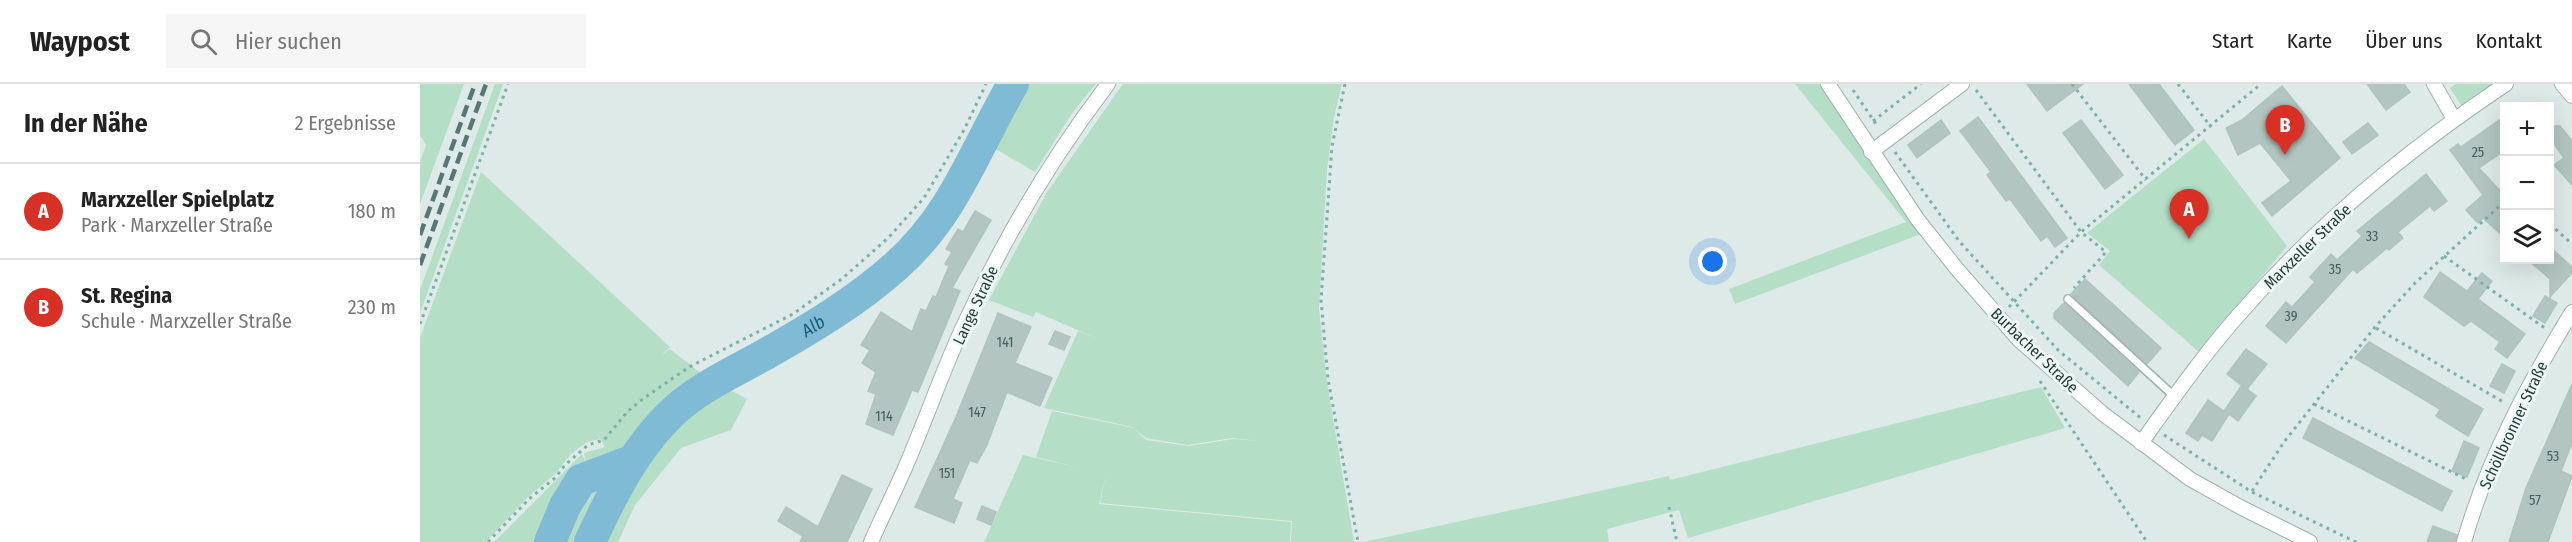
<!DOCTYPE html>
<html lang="de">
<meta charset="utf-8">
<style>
:root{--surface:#fff;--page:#f6f6f6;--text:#222;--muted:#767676;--line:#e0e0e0;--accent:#d93025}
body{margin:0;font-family:"Fira Sans Condensed",sans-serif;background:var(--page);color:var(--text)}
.controls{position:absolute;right:18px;top:18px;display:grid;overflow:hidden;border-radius:0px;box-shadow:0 6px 24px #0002}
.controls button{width:54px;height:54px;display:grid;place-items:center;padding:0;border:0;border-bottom:2px solid var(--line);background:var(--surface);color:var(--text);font:30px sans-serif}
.you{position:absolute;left:1293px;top:178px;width:21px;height:21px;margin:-15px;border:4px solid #fff;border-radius:50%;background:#1a73e8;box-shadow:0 0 0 9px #1a73e833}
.badge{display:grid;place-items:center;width:39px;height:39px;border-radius:50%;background:var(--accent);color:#fff;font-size:20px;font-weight:700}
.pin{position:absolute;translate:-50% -50px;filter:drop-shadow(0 2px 3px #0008)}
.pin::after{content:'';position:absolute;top:32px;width:21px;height:18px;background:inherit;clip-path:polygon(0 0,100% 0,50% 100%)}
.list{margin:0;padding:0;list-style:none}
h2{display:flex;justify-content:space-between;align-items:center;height:78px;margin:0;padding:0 24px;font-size:26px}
h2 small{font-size:20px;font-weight:400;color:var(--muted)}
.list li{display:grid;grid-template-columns:39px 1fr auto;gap:18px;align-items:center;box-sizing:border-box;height:96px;padding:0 24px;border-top:2px solid var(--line)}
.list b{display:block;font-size:22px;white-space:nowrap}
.list p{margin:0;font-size:20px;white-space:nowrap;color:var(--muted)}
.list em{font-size:20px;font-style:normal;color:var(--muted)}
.icon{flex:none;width:33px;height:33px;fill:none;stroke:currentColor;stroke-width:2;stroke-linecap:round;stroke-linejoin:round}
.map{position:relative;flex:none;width:2152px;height:458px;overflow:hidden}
header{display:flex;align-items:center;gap:36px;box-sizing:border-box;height:84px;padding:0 30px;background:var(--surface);border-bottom:2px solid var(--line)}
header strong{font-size:28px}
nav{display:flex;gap:33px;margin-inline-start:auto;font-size:21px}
.search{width:420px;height:54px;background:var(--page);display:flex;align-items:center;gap:15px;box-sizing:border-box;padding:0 21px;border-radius:0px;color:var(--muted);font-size:22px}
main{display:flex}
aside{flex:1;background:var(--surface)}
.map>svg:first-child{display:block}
.green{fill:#b4dec6}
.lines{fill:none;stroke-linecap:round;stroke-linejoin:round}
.river{stroke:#80bbd5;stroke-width:32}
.building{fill:#b2c5c0;stroke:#afc4bf;stroke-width:1.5}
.lane-casing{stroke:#a0b2af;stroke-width:10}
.street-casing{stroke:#a0b2af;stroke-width:16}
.path{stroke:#7bb1a8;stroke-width:3;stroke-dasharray:3 4.5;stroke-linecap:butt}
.lane{stroke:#fff;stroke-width:7}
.street{stroke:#fff;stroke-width:14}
.rail{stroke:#587773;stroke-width:4.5;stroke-dasharray:12 6;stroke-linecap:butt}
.labels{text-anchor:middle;stroke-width:6;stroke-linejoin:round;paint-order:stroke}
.number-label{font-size:14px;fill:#435e59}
.street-label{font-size:16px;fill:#1e3b37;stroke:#eef7f4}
.water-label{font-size:18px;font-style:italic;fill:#145a7a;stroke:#eef7f4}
</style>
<header>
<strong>Waypost</strong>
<div class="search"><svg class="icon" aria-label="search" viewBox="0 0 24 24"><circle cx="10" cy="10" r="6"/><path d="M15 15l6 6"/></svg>Hier suchen</div>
<nav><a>Start</a><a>Karte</a><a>Über uns</a><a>Kontakt</a></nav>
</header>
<main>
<aside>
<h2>In der Nähe<small>2 Ergebnisse</small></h2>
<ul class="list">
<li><span class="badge">A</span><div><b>Marxzeller Spielplatz</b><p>Park · Marxzeller Straße</p></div><em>180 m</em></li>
<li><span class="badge">B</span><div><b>St. Regina</b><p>Schule · Marxzeller Straße</p></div><em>230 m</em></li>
</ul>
</aside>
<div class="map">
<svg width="2152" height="458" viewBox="0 0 2152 458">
<rect width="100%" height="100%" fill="#ddeae7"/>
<g class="green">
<polygon points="0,0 44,0 0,120 0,78 6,61 0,51"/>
<polygon points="75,0 83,0 0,229 0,206"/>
<polygon points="608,0 676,0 653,28 615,88 569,61"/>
<polygon points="703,0 922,0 914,33 907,86 899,224 907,299 934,458 871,458 872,437 680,419 686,390 679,420 871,438 870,458 564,458 603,371 660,384 616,373 632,327 714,344 726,356 769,362 813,355 840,357 812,354 768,361 726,354 713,343 624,324 658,247 676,254 616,228 613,233 569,216 627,108"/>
<polygon points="1375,0 1399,0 1501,150 1315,220 1309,205 1486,138"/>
<polygon points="2036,0 2076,0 2043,24 2030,4"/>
<polygon points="1784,55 1867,162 1779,268 1679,181 1690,167 1667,149"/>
<polygon points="61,88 250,263 241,271 250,265 283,291 327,315 311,346 261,364 215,421 198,458 120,458 140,407 166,378 164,369 185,363 178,350 180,355 167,358 151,370 135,390 107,414 66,458 0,458 0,254"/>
<polygon points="1621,303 1645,344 1268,454 1259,426 1187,445 1189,458 944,458 1249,392 1250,396"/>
<polygon points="162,370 165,377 139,406 119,458 74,458"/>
</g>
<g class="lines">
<g class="river">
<polyline points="130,458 145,422 161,396 211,377"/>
<path id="s1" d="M 170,458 C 193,408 219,356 262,320 C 287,300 317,286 344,271 C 390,245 437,217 476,182 C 534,131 555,65 593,0"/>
</g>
</g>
<g class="building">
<polygon points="1607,0 1663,0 1627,27"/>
<polygon points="1709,0 1739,0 1774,46 1755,61"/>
<polygon points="1947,0 1984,0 1990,8 1966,26"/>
<polygon points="1862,2 1920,74 1852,132 1842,119 1871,97 1840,59 1818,71 1806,44 1822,36"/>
<polygon points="2085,32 2085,66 2059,84 2085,112 2085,154 2063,134 2058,139 2046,126 2063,111 2030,66 2038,60 2041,63"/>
<polygon points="1558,33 1647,154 1635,163 1627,152 1621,157 1590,115 1586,117 1567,91 1571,88 1540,47"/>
<polygon points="1521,36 1530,49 1497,74 1488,61"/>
<polygon points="1661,36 1703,91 1685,105 1643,49"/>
<polygon points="1948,39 1958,51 1932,70 1923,58"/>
<polygon points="2135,42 2140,42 2152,57 2152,101 2134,81 2144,74 2130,54 2130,46"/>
<polygon points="2006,90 2027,117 2014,127 2010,122 1978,148 1983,154 1969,166 1967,164 1937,189 1933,185 1866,259 1846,242 1866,218 1872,223 1895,198 1890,193 1911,170 1917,176 1942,152 1937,147"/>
<polygon points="555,127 571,136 532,204 540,207 498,308 492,306 473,351 446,340 456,310 448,307 456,288 442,279 450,266 441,261 461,228 492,248 501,225 506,227 513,212 516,213 529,182 525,180 532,168 526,165 538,145 543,148"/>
<polygon points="2130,163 2152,183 2152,189 2130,213 2130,195 2108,176 2130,176"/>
<polygon points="2020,188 2047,207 2062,189 2072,197 2058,215 2105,250 2087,274 2075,265 2080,258 2051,237 2044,242 2004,213"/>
<polygon points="1665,195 1741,264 1727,280 1651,210"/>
<polygon points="2125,212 2137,219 2125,239 2113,232"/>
<polygon points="1644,219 1719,288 1708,302 1634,234 1634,229"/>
<polygon points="578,229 611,243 595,279 632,294 620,322 587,308 567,361 557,379 550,376 533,415 542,419 534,439 495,423 536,333"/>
<polygon points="635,247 650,253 644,266 629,260"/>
<polygon points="1949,258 2063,325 2048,352 2016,332 2020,325 1935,274"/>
<polygon points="1826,265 1847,280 1827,305 1836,312 1818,337 1809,330 1792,357 1782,351 1778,357 1766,349 1788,316 1808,330 1804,327 1822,301 1825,304 1807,290"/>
<polygon points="2082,280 2095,287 2084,309 2070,302"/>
<polygon points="2152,300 2152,359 2141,387 2152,392 2128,458 2089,458 2106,404"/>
<polygon points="1893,334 2032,407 2022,427 1883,354"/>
<polygon points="2044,357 2059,364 2047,393 2032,387"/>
<polygon points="422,391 452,405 427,458 380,458 383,452 358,437 366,423 398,443"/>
<polygon points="562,422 576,428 571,441 557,435"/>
<polygon points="2013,442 2037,451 2035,458 2007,458"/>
</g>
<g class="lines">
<g class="lane-casing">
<polyline id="lane" points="1648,215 1755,313"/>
</g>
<g class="street-casing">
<g id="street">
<polyline points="1408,0 1498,136 1537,185 1599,256 1682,329 1770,395 1822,424 1890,458"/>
<polyline points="2014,0 2034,35"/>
<polyline points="2142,0 2152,12"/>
<polyline points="1451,68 1542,0"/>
<path d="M 1721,359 C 1754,313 1786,267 1824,225 C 1900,138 1990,64 2086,0"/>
<path d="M 451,458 C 462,433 474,409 485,384 C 505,338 521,291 542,245 C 582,158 630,76 688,0"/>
<path d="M 2044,458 C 2067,376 2108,300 2152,228"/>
</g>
</g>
<g class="path">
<polyline points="925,0 912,62 901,216 908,295 938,458"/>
<polyline points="1652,0 1726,96"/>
<polyline points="1758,0 1791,43"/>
<polyline points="1433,6 1458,43"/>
<polyline points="1556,6 1661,148 1686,168 1654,204"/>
<polyline points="1453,37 1501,0"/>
<polyline points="1475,68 1539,157 1638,266 1722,335"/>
<polyline points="2130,140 2152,160"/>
<polyline points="2024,172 2126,245"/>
<polyline points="1589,223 1661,148 1841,0"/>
<polyline points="0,240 88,0"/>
<polyline points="1956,244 2085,319"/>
<polyline points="1620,297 1727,458"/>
<polyline points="1894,320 2048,396"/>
<polyline points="1744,351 1832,408 1936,458"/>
<polyline points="1832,407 1864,358 1955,243 1995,199 2084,118"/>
<polyline points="1249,423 1257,458"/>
<polyline points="68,458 109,415 135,394 145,381 168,361 184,356 208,327 224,314 269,283 373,230 423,194 469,153 504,114 544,46 566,0"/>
</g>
<use href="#lane" class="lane"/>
<use href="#street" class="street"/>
<g class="rail">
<polyline points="0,151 55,0"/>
<polyline points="0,181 66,0"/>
</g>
</g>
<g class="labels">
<g class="number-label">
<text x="2058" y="73">25</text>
<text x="1952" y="157">33</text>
<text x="1915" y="190">35</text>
<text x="1871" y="237">39</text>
<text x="585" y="263">141</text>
<text x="557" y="333">147</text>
<text x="464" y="337">114</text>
<text x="2133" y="377">53</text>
<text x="527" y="394">151</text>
<text x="2115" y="421">57</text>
</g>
<g class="street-label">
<text transform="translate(1887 162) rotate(-44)" y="6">Marxzeller Straße</text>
<text transform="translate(555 221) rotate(-65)" y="6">Lange Straße</text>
<text transform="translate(1615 266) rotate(44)" y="6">Burbacher Straße</text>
<text transform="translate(2093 341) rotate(-65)" y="6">Schöllbronner Straße</text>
</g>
<g class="water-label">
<text dy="6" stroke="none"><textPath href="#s1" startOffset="320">Alb</textPath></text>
</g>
</g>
</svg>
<div class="controls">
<button>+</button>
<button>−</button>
<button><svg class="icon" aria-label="layers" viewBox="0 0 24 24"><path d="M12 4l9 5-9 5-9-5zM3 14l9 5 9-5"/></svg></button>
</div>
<div class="you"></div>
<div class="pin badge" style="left:1769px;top:155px">A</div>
<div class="pin badge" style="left:1865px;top:71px">B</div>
</div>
</main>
